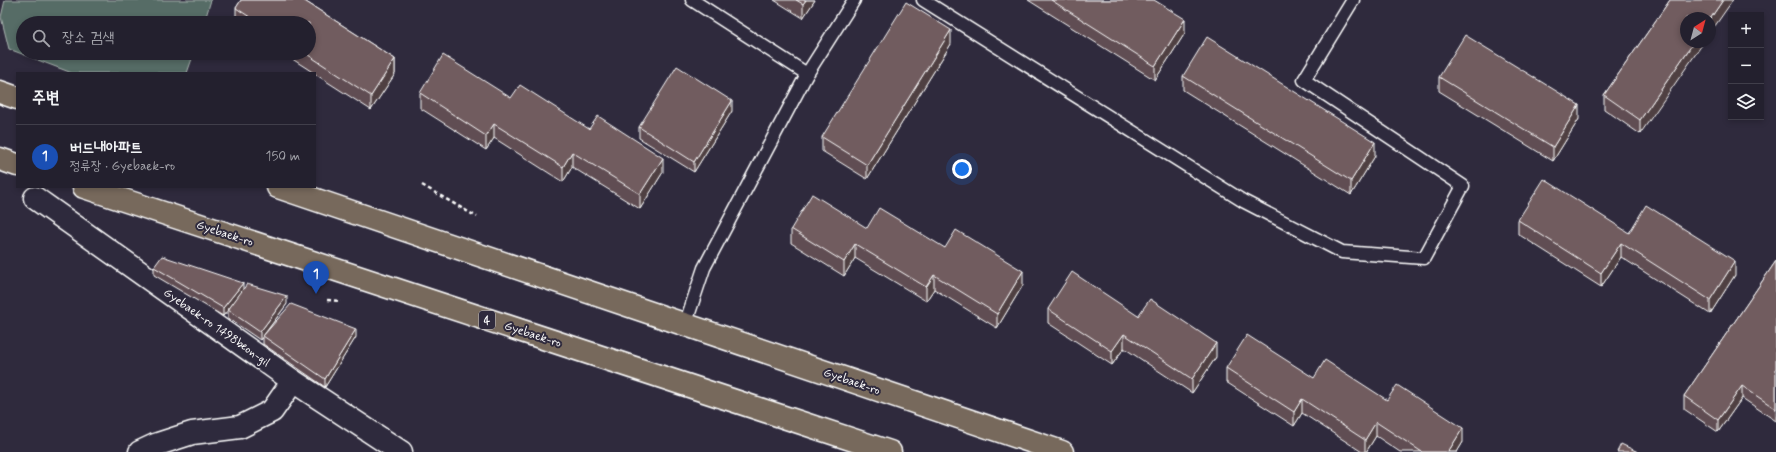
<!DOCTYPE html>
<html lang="ko">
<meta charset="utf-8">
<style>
:root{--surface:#23202e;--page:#2b2836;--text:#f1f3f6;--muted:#a3a3aa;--line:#403e4a;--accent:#ff9aa2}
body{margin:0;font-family:Mynerve,"Poor Story",sans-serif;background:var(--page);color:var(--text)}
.controls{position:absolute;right:12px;top:12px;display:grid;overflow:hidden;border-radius:0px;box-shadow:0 2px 6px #0003}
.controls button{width:36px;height:36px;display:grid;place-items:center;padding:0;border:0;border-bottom:1px solid var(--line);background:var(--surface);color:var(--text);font:20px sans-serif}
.compass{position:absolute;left:1680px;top:12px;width:36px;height:36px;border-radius:50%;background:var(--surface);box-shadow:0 2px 6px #0003;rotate:36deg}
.you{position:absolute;left:962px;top:169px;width:14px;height:14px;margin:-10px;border:3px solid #fff;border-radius:50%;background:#1a73e8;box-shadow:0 0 0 6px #1a73e833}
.badge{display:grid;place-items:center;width:26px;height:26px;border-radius:50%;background:var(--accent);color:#fff;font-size:13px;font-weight:700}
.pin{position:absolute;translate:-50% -33px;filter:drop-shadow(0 1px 2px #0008)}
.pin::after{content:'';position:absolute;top:21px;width:14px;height:12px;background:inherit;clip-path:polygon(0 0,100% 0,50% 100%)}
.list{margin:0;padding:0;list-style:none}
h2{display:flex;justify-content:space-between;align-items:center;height:52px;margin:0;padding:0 16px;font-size:17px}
h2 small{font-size:13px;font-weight:400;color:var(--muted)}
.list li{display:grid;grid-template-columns:26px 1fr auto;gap:12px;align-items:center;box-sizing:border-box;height:64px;padding:0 16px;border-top:1px solid var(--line)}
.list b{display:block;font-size:15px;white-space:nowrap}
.list p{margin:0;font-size:13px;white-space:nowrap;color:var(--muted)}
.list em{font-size:13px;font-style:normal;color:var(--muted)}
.icon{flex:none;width:22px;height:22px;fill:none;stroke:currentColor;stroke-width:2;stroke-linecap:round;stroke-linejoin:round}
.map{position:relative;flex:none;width:1776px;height:452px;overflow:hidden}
.search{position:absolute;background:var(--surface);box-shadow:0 2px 6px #0003;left:16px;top:16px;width:300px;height:44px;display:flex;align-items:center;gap:10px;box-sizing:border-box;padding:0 14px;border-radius:22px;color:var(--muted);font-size:15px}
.panel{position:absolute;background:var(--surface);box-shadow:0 2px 6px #0003;left:16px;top:72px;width:300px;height:116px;border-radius:0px}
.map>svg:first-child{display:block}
.green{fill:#576c66;stroke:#abb6b2}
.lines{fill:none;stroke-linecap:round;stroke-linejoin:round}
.lane-casing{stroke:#fff;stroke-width:15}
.street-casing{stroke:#fff;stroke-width:25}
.primary-casing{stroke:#fff;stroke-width:25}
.path{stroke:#fff;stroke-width:2.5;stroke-dasharray:4 3;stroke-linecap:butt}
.lane{stroke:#2f2a3d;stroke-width:12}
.street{stroke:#2f2a3d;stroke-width:22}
.primary{stroke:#77695c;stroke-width:22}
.wall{fill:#614e52;stroke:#fff}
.shaded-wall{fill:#4f4042;stroke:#fff}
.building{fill:#715b5f;stroke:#fff}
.labels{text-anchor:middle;stroke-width:4;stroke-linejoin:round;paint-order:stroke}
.shield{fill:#2f2a3d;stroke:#c1bfc5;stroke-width:1}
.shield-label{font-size:11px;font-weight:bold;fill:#fff}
.street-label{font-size:12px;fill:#fff;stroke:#2f2a3d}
</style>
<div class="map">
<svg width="1776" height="452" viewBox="0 0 1776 452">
<rect width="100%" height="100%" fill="#2f2a3d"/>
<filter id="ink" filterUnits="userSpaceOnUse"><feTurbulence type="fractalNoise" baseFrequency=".025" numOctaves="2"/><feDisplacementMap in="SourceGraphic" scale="8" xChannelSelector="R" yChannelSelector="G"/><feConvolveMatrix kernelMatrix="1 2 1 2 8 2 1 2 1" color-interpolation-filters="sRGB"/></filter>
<g filter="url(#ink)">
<polygon class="green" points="5,0 211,0 204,23 23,23 23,53 194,53 187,73 72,73 9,49 1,17"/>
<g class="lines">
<g class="lane-casing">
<g id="lane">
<polyline points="692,0 807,74"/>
<polyline points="923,0 1243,201 1342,252 1424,258 1463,186 1304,80 1353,0"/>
<polyline points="685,325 704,268 807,74 854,0"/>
</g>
</g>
<g class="street-casing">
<g id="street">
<polyline points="35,198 293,381 401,452"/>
<polyline points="140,452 155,445 192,433 240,427 272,411 293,381"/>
</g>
</g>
<g class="primary-casing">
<g id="primary">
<polyline points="0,92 17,98"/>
<polyline points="0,159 17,165"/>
<polyline points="84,187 890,452"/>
<polyline points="278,187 1062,452"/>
</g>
</g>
<g class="path">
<polyline points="422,185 477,217"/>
<polyline points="327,300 341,301"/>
</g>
<use href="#lane" class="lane"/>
<use href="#street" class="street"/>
<use href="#primary" class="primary"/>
</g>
<g class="wall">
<polygon points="241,0 303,0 395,59 395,74 371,110 315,74 315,73 314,73 283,53 309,53 309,23 237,23 236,22 236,8"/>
<polygon points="774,0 815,0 803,18"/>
<polygon points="1028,0 1154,0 1185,33 1155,80"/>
<polygon points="1670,0 1640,134 1604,109 1604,95"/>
<polygon points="951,44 867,179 822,151 822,137"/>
<polygon points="1183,76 1375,156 1351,195 1183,90"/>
<polygon points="1439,77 1579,119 1553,161 1439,91"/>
<polygon points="420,93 511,98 589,129 663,172 640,209 572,167 563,182 494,138 486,150 420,108"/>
<polygon points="732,111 694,172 639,138 639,127"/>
<polygon points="1518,220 1629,233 1735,275 1710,314 1621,257 1601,287 1518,234"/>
<polygon points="867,228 945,248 1023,285 997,328 934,289 926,301 855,258 844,276 791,243 791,229"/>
<polygon points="1776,261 1776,421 1742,398 1718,432 1684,409 1684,396"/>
<polygon points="154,267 243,289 287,304 267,331 356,337 325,387 263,344 263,337 260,340 228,318 228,310 236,300 223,316 154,275"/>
<polygon points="1048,309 1138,316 1216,357 1192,393 1124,348 1112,365 1048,323"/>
<polygon points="1226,368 1314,378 1387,400 1463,442 1457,452 1400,452 1376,436 1366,452 1362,452 1302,413 1294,426 1226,382"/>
</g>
<g class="shaded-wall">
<polygon points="806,0 815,0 803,18 803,4"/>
<polygon points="1723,0 1733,0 1710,33 1710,19"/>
<polygon points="1185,19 1185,33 1155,80 1155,66"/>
<polygon points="951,30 951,44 867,179 867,165"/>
<polygon points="1694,42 1704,42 1640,134 1640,120"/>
<polygon points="395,59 395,74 371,110 371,96"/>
<polygon points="732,101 732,111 694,172 694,162"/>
<polygon points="1579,105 1579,119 1553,161 1553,147"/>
<polygon points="494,124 494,138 486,150 486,136"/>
<polygon points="1375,142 1375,156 1351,195 1351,181"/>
<polygon points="572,152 572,167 563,182 563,167"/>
<polygon points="663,158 663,172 640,209 640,194"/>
<polygon points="1621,243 1621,257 1601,287 1601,273"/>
<polygon points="855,244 855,258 844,276 844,262"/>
<polygon points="1735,261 1735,275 1710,314 1710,300"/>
<polygon points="1023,271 1023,285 997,328 997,314"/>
<polygon points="934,275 934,289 926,301 926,287"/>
<polygon points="243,283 243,291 223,316 223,308"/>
<polygon points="287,296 287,304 260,340 260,332"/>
<polygon points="356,329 356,337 325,387 325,379"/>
<polygon points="1124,334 1124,348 1112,365 1112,351"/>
<polygon points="1216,343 1216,357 1192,393 1192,379"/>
<polygon points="1742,386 1742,398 1718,432 1718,420"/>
<polygon points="1302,399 1302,413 1294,426 1294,412"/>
<polygon points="1376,422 1376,436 1366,452 1365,452 1365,440"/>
<polygon points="1463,428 1463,442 1457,452 1448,452"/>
</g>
<g class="building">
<polygon points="241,0 303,0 395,59 371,96 305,53 309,53 309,23 259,23 236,8"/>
<polygon points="796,0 806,0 803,4"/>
<polygon points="1051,0 1154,0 1185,19 1155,66"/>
<polygon points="1670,0 1723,0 1710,19 1710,18 1686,18 1686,42 1694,42 1640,120 1604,95"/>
<polygon points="906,2 951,30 867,165 822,137"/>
<polygon points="1465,35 1579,105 1553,147 1439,77"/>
<polygon points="1207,37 1375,142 1351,181 1183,76"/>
<polygon points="443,55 511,98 520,85 589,129 598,116 663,158 640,194 572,152 563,167 494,124 486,136 420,93"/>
<polygon points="677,66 732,101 694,162 639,127"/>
<polygon points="1544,179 1629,233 1646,205 1735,261 1710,300 1621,243 1601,273 1518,220"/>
<polygon points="812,194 867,228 879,208 945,248 956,230 1023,271 997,314 934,275 926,287 855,244 844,262 791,229"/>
<polygon points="162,256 243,283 223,308 154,267"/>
<polygon points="1776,261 1776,409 1742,386 1718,420 1684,396"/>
<polygon points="1072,272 1138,316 1150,299 1216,343 1192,379 1124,334 1112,351 1048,309"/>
<polygon points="247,284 287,296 260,332 228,310"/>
<polygon points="291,304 356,329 325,379 263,336"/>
<polygon points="1247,335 1314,378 1325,360 1387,400 1397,385 1463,428 1448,452 1422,452 1376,422 1365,440 1302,399 1294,412 1226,368"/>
<polygon points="1621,444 1638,452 1617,452"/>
</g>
</g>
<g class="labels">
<rect class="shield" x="479" y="311" width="16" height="18" rx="3"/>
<g class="shield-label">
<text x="487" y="324">4</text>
</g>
<g class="street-label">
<text transform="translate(225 233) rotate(18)" y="4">Gyebaek-ro</text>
<text transform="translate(217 327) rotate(35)" y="4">Gyebaek-ro 1498beon-gil</text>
<text transform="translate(533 334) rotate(18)" y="4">Gyebaek-ro</text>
<text transform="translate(852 381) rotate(19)" y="4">Gyebaek-ro</text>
</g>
</g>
</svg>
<div class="controls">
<button>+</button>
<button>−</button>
<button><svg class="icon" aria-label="layers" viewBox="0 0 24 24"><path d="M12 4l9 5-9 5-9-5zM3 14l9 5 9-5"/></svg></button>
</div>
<svg class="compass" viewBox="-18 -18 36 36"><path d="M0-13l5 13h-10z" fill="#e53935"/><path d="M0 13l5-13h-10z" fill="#a3a3aa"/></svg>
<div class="you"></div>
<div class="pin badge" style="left:316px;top:294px;background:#1a4fb4">1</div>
<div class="search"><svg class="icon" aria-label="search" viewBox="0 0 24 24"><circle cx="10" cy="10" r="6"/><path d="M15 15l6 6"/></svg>장소 검색</div>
<section class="panel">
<h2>주변<small></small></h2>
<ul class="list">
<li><span class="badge" style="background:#1a4fb4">1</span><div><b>버드내아파트</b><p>정류장 · Gyebaek-ro</p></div><em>150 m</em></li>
</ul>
</section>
</div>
